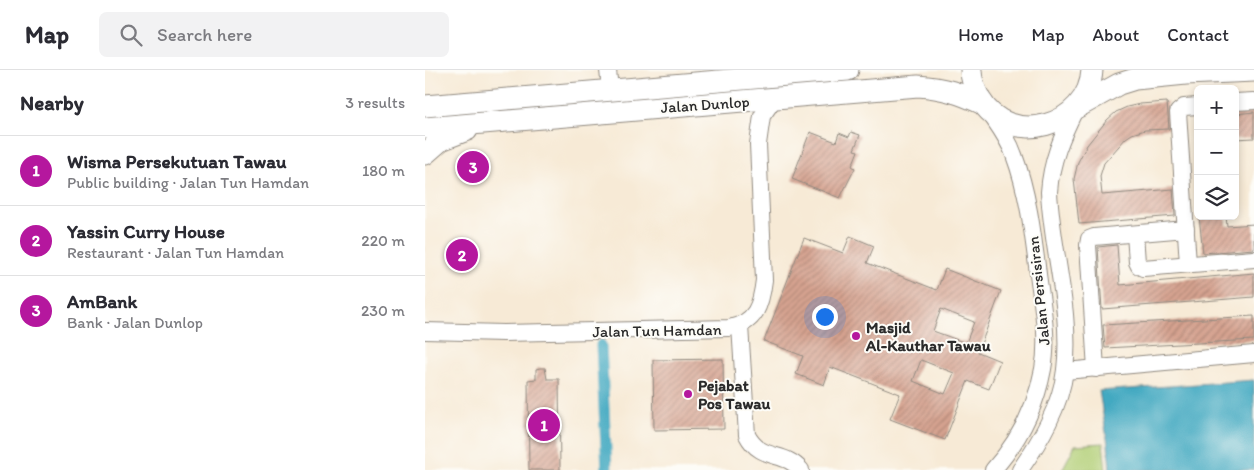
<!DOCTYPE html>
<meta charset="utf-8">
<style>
:root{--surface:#fff;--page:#f2f2f3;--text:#2b2b33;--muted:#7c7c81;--line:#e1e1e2;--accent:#b5179e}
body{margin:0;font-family:Itim,sans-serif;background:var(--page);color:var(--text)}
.controls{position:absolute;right:15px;top:15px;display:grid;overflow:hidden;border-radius:8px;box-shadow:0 2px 8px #0003}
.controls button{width:45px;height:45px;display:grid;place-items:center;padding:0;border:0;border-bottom:1px solid var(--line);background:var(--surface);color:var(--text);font:25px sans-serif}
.you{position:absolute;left:399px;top:246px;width:18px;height:18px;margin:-12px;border:4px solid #fff;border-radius:50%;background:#1a73e8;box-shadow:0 0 0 8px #1a73e833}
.badge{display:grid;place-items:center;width:32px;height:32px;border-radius:50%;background:var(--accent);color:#fff;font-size:16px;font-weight:700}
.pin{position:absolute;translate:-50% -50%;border:2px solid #fff;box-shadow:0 1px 5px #0006}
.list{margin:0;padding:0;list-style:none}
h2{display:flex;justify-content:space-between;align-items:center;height:65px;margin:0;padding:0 20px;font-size:21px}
h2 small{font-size:16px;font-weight:400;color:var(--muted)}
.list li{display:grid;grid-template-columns:32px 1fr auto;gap:15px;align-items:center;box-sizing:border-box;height:70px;padding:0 20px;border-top:1px solid var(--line)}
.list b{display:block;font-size:19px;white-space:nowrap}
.list p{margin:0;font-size:16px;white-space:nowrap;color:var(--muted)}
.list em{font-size:16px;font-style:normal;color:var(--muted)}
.icon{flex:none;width:28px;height:28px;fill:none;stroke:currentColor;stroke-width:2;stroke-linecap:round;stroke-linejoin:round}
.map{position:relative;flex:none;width:829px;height:400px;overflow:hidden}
header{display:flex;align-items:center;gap:30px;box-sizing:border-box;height:70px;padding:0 25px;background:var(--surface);border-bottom:1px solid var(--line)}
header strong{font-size:24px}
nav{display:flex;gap:28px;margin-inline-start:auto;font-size:18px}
.search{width:350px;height:45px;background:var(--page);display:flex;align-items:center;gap:12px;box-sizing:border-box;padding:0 18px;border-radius:8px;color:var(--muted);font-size:19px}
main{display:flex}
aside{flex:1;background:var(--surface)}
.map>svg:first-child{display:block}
.park{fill:#b1ce75;stroke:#6e7c50}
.water{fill:#42a9c1;stroke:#366a76}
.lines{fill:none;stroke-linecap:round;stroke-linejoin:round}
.canal{stroke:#42a9c1;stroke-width:11}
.building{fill:url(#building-hatch);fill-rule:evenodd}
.minor-casing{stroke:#918a80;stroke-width:18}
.major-casing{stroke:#918a80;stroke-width:23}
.minor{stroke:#fff;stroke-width:16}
.major{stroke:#fff;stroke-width:21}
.poi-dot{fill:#b5179e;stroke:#fdfcf7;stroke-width:2}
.labels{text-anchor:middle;stroke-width:4;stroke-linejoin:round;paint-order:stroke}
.street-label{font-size:16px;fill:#2b2b2b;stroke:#fdfcf7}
.poi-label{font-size:16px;font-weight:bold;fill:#2b2b2b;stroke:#fdfcf7;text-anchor:start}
</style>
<header>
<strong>Map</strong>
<div class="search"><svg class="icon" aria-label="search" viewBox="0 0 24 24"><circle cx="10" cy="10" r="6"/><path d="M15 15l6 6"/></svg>Search here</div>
<nav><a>Home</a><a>Map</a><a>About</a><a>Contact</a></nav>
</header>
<main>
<aside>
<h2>Nearby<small>3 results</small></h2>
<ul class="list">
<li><span class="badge">1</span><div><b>Wisma Persekutuan Tawau</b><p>Public building · Jalan Tun Hamdan</p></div><em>180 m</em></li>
<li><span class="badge">2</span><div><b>Yassin Curry House</b><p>Restaurant · Jalan Tun Hamdan</p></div><em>220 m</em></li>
<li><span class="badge">3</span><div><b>AmBank</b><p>Bank · Jalan Dunlop</p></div><em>230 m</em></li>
</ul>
</aside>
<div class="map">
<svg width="829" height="400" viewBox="0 0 829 400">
<defs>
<pattern id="building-hatch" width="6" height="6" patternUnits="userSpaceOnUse" patternTransform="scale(1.25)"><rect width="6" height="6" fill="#d6a390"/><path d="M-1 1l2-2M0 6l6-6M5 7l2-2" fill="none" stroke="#ae8576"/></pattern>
</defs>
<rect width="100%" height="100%" fill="#fdfcf7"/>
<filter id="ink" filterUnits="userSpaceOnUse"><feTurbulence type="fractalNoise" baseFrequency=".02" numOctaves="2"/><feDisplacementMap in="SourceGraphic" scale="10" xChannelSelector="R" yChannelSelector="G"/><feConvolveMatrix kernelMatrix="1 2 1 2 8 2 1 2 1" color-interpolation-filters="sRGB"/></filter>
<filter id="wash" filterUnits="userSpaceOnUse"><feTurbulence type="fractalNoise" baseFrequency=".0096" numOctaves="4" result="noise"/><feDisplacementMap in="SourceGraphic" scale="20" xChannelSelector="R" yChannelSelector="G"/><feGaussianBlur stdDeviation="1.12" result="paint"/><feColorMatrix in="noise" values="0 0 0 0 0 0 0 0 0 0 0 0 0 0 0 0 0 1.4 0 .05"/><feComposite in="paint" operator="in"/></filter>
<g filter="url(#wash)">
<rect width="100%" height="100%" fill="#f7ead6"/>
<polygon class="park" points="678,373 681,400 637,400 650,375"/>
<polygon class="water" points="829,310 829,400 685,400 683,374 674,321"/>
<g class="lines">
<polyline class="canal" points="176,275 182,400"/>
</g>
<g id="blocks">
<g class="building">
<polygon points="742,32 744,59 720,60 707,64 701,68 679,93 675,106 677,125 748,119 750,146 654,154 649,109 653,92 662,75 682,50 691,42 702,37 715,34"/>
<polygon points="829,42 829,68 810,69 810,44"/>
<polygon points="385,62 411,72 414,63 424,67 426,62 435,65 429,80 433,81 427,96 430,98 415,128 367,109"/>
<polygon points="774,146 801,146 802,156 829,154 829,179 778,183"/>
<path d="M 425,166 L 449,176 L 442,193 L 512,220 L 520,199 L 576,221 L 553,282 L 575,291 L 564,319 L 543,311 L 520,370 L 465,349 L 475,324 L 405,297 L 399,315 L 371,304 L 378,286 L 339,271 L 379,168 L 418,183 ZM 516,239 L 549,252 L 541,273 L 508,261 ZM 496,290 L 529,303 L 520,324 L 488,311 Z"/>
<polygon points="692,175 695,215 829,203 829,227 677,239 673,177"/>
<polygon points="829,246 829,270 680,278 678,255"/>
<polygon points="298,289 299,359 229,360 228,290"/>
<polygon points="115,298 120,298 122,309 134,309 135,400 104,400 103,310 111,309 111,299"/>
</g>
</g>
</g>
<g filter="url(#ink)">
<use href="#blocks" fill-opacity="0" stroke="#918a80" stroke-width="1"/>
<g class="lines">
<g class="minor-casing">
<g id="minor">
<polyline points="183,0 185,20"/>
<polyline points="810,32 829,31"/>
<path d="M 566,45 C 575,58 584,70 589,85 C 603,122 608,164 613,204 C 617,235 624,268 618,299 C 611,337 593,372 568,400"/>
<polyline points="710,164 712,192 714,196 718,198 829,189"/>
<polyline points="763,194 753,42 759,37 773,36"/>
<path d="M 315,256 L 322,365 C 336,392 359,380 376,400"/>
<path d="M 0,261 L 79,263 L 304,258 C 331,253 336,235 339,210 L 333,74 L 337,46 L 349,29"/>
<polyline points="671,299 663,175 664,169 669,167 761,159"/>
<polyline points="640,301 829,284"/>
<path d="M 595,400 C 615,371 636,336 640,300 C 647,241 627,181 624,122 C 626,91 637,66 651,38"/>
</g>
</g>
<g class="major-casing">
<g id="major">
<path d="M 546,0 C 546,10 550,20 555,29 C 584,79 664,57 667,0"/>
<polyline points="0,36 423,0"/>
<polyline points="651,38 694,14 710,9 761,4 829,1"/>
<path d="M 0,58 L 493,16 C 519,18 535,23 558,34"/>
<polyline points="0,84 16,70 42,60"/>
</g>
</g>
<use href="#minor" class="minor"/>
<use href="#major" class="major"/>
</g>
</g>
<g class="poi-dot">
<circle cx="431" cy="266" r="5"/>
<circle cx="263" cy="324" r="5"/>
</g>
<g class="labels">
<g class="street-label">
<text transform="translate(280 34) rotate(-4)" y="6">Jalan Dunlop</text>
<text transform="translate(613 221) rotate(-96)" y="6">Jalan Persisiran</text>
<text transform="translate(232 260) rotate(-1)" y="6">Jalan Tun Hamdan</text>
</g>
<g class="poi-label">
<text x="441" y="263">Masjid<tspan x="441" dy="18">Al-Kauthar Tawau</tspan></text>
<text x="273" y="321">Pejabat<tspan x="273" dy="18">Pos Tawau</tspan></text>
</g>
</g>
</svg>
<div class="controls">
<button>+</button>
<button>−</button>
<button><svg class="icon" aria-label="layers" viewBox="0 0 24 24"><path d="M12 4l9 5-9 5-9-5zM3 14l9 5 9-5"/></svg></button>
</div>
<div class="you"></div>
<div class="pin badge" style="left:119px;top:355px">1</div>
<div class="pin badge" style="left:37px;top:185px">2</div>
<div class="pin badge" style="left:48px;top:97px">3</div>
</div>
</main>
